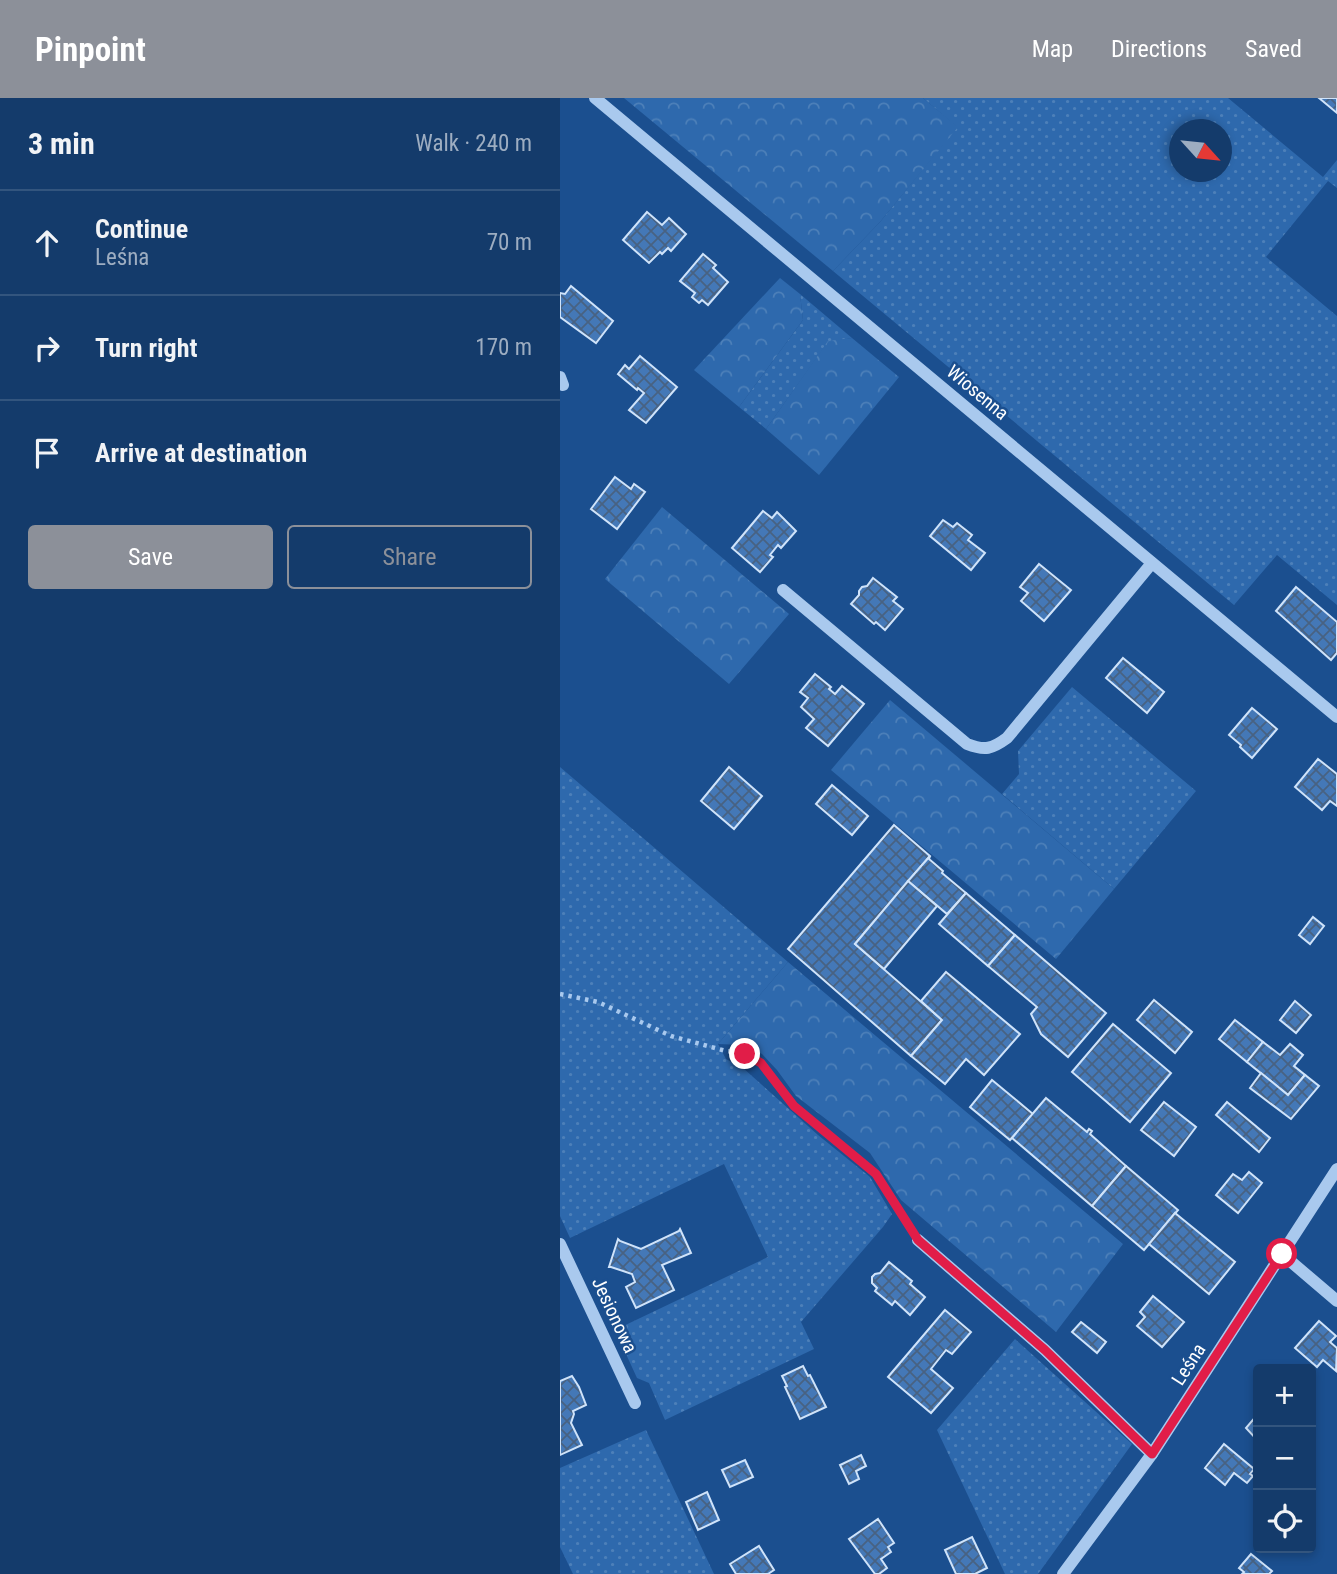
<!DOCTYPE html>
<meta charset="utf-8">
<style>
:root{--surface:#143b6b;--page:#214673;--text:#f1f3f6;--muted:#9dadc1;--line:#33557e;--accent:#8c9099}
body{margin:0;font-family:"Roboto Condensed",sans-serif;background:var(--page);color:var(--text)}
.controls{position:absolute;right:21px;bottom:21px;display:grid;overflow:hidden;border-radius:7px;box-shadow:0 4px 10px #0003}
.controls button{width:63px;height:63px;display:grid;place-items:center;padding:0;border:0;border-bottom:2px solid var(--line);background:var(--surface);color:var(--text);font:35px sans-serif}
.compass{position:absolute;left:609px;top:21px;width:63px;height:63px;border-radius:50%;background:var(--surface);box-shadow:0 4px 10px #0003;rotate:117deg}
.stop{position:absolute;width:21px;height:21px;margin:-16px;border:5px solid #e11d48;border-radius:50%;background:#fff}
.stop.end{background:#e11d48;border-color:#fff;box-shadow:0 2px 7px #0008}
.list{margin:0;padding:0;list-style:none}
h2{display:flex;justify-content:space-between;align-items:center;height:91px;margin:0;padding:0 28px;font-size:30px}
h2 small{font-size:23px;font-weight:400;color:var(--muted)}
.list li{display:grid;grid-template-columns:46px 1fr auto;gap:21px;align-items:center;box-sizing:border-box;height:105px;padding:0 28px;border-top:2px solid var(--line)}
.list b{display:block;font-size:26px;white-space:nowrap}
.list p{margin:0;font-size:23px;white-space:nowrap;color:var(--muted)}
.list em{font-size:23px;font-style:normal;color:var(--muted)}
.actions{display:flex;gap:14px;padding:21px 28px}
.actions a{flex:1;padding:16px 0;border:2px solid var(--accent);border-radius:7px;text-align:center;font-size:24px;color:var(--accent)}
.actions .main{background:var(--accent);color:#fff}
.icon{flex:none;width:38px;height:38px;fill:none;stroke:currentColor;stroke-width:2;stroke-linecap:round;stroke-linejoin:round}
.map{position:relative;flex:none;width:777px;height:1476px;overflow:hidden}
header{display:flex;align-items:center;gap:42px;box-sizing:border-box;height:98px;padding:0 35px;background:var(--accent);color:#fff}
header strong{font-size:33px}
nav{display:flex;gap:38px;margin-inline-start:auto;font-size:24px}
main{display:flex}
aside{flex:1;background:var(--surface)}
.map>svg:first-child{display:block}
.grass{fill:url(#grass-dots);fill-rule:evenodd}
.forest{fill:url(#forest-crowns)}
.building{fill:url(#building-cross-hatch);stroke:#cfe3fa;stroke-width:2}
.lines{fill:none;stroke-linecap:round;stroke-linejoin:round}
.path{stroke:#a9c9ee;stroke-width:4.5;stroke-dasharray:3.5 5;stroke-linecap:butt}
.minor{stroke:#a9c9ee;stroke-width:12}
.route{stroke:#e11d48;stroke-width:9}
.labels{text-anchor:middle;stroke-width:5;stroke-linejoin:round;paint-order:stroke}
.street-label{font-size:19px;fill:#fff;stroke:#1b4f8f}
</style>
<header>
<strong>Pinpoint</strong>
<nav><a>Map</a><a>Directions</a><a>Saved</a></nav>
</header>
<main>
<aside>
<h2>3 min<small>Walk · 240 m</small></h2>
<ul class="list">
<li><svg class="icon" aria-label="ahead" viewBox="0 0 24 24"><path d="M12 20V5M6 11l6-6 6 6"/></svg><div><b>Continue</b><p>Leśna</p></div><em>70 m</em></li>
<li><svg class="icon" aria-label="right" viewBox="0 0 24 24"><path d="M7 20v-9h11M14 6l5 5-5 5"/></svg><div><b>Turn right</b></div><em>170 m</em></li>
<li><svg class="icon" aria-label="arrive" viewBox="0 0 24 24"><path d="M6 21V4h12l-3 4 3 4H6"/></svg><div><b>Arrive at destination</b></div></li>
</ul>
<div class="actions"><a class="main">Save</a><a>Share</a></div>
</aside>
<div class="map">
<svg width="777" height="1476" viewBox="0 0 777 1476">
<defs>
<pattern id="grass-dots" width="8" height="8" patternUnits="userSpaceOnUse" patternTransform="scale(1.75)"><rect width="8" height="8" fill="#2e69ad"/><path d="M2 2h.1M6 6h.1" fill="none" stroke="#4d80b9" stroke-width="1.8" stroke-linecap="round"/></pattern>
<pattern id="forest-crowns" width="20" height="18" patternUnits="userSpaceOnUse" patternTransform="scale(1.75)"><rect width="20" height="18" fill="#2e69ad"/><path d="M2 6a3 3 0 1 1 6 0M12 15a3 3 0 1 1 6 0" fill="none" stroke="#4d80b9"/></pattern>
<pattern id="building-cross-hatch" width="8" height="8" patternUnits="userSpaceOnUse" patternTransform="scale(1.75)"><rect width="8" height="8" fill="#4478b7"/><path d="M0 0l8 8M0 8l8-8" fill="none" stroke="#486282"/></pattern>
</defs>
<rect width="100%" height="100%" fill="#1b4f8f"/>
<g class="grass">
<path d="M 363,0 L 668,0 L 763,79 L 777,62 L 777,90 L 768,83 L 706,159 L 777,218 L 777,507 L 717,457 L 674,507 L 273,173 L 320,124 L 397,29 ZM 620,32 L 662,32 L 662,74 L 620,74 Z"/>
<polygon points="240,196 292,240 268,244 206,331 179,309 243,222"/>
<polygon points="512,589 636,693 554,791 442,696 459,676 458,653"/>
<polygon points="0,669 228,864 158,946 166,961 183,970 258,1037 310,1079 332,1116 323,1129 241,1224 254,1251 105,1322 89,1285 77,1280 55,1232 208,1159 164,1066 10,1140 0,1118"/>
<polygon points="455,1241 572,1346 478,1476 445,1476 377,1332"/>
<polygon points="86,1332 154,1476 13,1476 0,1449 0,1370"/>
</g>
<g class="forest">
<polygon points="64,0 363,0 398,29 320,124 273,173"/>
<polygon points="220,180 240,196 243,222 179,309 134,272"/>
<polygon points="292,240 339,279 259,377 206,331 268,243"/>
<polygon points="102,409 229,516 169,586 45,481"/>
<polygon points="330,602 554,791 496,861 271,672"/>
<polygon points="228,864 563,1146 496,1234 341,1102 310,1055 236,998 217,972 202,956 184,947 158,946"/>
</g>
<g class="building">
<polygon points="759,0 777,0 777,15"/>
<polygon points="87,114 102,127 109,120 126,136 111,153 108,150 102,156 100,154 89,165 63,142"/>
<polygon points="143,156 156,167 153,170 168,184 148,207 142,202 139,205 132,199 135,195 120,183"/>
<polygon points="11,188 53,223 36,245 0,219 0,195 5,196"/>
<polygon points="80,258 117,289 86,325 69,312 84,295 78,290 77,292 58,276 65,267 69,271"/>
<polygon points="55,379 71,391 74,386 85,394 57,431 31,411"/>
<polygon points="203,413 212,420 217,414 236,433 221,450 218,447 210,457 213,459 200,474 172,450"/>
<polygon points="383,422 393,429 397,425 412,437 408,442 425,455 411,472 370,438"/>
<polygon points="479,466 511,492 484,523 461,503 468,495 460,489"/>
<polygon points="313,480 337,499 333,503 343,511 325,532 316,524 314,526 291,506 299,497 299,493 302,489 307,488"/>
<polygon points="736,489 777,524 777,555 771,562 716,513"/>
<polygon points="563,560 604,594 587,615 546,580"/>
<polygon points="255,576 271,589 269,591 275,596 282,588 304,606 268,648 246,630 254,621 241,609 248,600 240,594"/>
<polygon points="692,610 717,631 692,660 680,649 681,647 669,637"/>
<polygon points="758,661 777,676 777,708 770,703 762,712 735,689"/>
<polygon points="169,669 202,698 174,731 141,703"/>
<polygon points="272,687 308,718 292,737 256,706"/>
<polygon points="334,727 370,758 295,846 382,922 351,958 228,851"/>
<polygon points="370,758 369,761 383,773 382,775 406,795 387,816 348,783"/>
<polygon points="348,783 377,808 324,871 295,846"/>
<polygon points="406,795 455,837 428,868 379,826"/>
<polygon points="753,819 764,828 750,846 739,837"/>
<polygon points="455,837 546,915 508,959 481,936 471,916 477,909 428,868"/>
<polygon points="386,874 460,936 424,977 406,961 385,986 351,958 382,922 361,903"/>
<polygon points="594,902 632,934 615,955 577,922"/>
<polygon points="735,903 751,917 736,935 720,922"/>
<polygon points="675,922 703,944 687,964 659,941"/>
<polygon points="553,926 611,975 570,1024 512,974"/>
<polygon points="703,944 720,957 730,946 743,957 734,968 745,977 728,997 687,964"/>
<polygon points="701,975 728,997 745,977 759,988 731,1021 690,990"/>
<polygon points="432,982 473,1016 450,1042 410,1009"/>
<polygon points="486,1000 527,1034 529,1031 532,1033 530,1036 566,1068 532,1108 452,1040"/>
<polygon points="604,1004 636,1029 614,1058 581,1032"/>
<polygon points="667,1004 710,1040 699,1054 656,1017"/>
<polygon points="566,1068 618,1112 584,1152 532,1108"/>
<polygon points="689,1074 702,1085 678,1115 656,1097 673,1076 682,1082"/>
<polygon points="615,1115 675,1164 649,1196 589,1146"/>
<polygon points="120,1131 131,1155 102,1167 114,1192 76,1210 66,1189 75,1184 72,1176 51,1169 49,1169 58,1141 60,1143 81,1151 119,1133"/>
<polygon points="329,1164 352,1183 350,1186 365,1199 350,1217 335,1203 332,1207 315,1193 317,1190 312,1185 312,1179 315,1176 320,1175"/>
<polygon points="593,1198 624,1224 602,1249 577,1228 585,1219 580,1214"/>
<polygon points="385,1212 411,1234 392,1256 386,1252 371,1271 393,1290 371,1315 328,1279"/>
<polygon points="759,1223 776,1238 770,1244 777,1250 776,1273 763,1262 757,1269 735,1250"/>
<polygon points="521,1224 546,1244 537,1255 512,1234"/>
<polygon points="243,1268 248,1278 250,1277 266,1309 240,1321 225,1289 227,1288 222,1278"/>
<polygon points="12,1278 19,1289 26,1307 13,1313 14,1316 11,1325 22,1347 0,1357 0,1283"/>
<polygon points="698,1316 698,1343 686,1330"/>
<polygon points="664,1346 694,1371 690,1376 693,1378 687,1385 674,1375 665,1387 645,1370"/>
<polygon points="301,1357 306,1368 296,1373 299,1381 289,1386 280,1367"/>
<polygon points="185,1362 193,1379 170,1389 162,1372"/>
<polygon points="147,1394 159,1422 138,1432 126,1404"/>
<polygon points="318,1421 334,1445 328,1449 331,1454 321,1461 327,1470 319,1476 315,1476 289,1441"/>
<polygon points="412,1439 427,1470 415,1476 396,1476 385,1452"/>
<polygon points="199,1448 214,1472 208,1476 176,1476 170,1466"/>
<polygon points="691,1456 712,1473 709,1476 682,1476 684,1474 679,1470"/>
</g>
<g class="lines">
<polyline class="path" points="0,896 38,904 111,938 166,953 185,955 201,965 234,1008 316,1076 349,1128"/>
<g class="minor">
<polyline points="35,0 777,619"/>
<polyline points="0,279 3,287"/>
<path d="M 223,492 L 407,646 C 425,653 432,651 447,640 L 592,465"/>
<polyline points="358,1142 485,1252 592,1356"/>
<polyline points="0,1146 75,1305"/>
<polyline points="722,1156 777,1203"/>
<polyline points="503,1476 592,1356 777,1071"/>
</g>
</g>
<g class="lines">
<polyline class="route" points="185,956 201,965 234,1008 316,1076 358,1142 485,1252 592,1356 722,1156"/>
</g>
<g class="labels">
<g class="street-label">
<text transform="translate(418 294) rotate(40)" y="7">Wiosenna</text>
<text transform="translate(55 1217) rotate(65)" y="7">Jesionowa</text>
<text transform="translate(628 1266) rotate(-57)" y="7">Leśna</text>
</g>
</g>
</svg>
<div class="controls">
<button>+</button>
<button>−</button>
<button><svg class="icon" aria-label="locate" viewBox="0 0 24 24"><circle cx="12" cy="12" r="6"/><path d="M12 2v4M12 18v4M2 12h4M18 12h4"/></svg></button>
</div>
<svg class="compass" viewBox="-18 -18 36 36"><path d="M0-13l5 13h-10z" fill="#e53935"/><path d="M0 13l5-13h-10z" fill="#9dadc1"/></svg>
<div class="stop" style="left:722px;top:1156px"></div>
<div class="stop end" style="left:185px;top:956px"></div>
</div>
</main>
